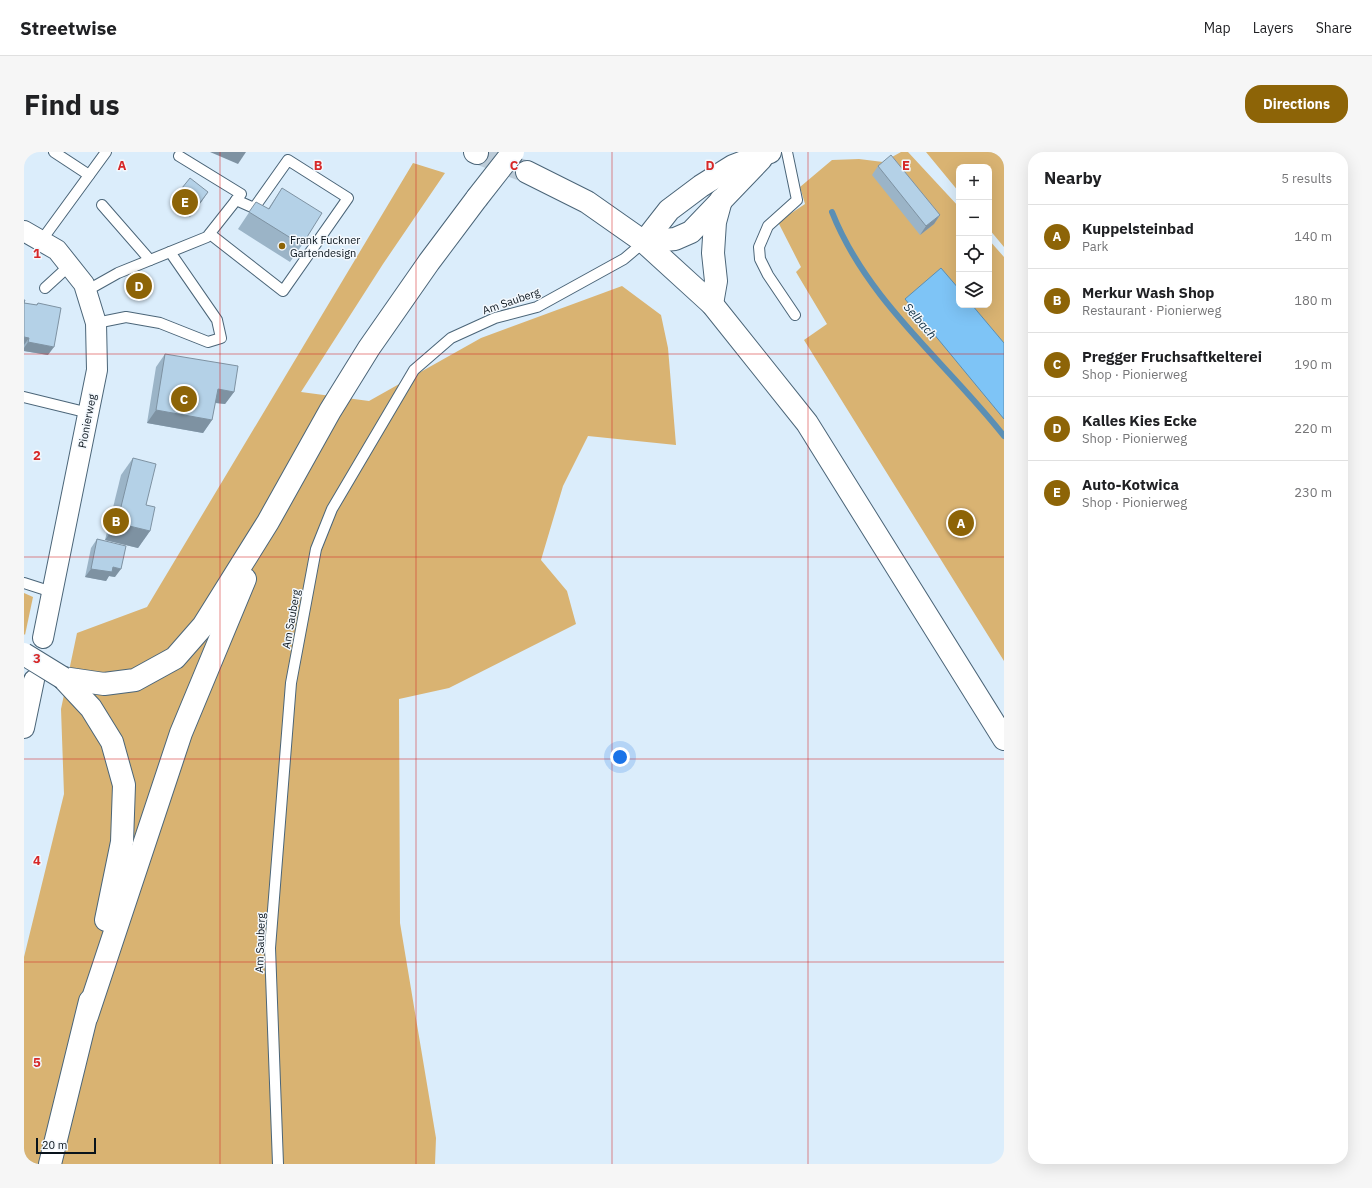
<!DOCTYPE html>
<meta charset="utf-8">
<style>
:root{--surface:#fff;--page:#f6f6f6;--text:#202124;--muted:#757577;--line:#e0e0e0;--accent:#8d6407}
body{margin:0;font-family:"IBM Plex Sans",sans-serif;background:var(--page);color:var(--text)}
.controls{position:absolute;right:12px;top:12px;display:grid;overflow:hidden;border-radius:8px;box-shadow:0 4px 16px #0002}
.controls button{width:36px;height:36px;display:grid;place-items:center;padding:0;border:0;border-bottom:1px solid var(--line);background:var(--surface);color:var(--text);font:20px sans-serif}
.scale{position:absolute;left:12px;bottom:10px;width:60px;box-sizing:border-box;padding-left:4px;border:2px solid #09131b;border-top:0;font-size:11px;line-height:14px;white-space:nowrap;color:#09131b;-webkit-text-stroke:3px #f3f8fd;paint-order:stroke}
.you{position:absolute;left:596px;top:605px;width:14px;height:14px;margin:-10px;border:3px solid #fff;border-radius:50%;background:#1a73e8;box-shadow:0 0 0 6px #1a73e833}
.badge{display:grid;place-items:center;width:26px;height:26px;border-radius:50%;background:var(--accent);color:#fff;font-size:13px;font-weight:700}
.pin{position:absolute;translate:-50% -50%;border:2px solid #fff;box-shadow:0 1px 4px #0006}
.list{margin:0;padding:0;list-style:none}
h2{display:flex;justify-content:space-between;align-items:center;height:52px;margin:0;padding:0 16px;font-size:17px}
h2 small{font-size:13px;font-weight:400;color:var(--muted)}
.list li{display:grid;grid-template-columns:26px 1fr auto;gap:12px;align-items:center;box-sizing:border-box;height:64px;padding:0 16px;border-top:1px solid var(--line)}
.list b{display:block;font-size:15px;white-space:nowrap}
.list p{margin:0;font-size:13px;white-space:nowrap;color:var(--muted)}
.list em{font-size:13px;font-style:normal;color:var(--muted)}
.icon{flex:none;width:22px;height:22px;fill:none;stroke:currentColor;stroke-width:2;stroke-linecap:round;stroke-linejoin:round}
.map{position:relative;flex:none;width:980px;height:1012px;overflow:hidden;border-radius:16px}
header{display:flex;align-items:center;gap:24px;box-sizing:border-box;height:56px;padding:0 20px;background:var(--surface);border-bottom:1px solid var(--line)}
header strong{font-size:19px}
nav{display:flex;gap:22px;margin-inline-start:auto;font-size:14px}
.intro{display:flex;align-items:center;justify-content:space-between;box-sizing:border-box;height:96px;padding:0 24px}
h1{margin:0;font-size:28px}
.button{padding:10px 18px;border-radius:16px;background:var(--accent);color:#fff;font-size:14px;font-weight:700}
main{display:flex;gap:24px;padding:0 24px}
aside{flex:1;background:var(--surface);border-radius:16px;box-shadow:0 4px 16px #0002}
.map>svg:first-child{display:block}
.green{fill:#d9b372}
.water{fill:#7ec4f6;stroke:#5b8fb4}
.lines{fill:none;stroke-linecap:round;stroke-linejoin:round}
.stream{stroke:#5b8fb4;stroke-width:6}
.secondary-tunnel{stroke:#bcccd9;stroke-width:22;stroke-dasharray:22 11;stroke-linecap:butt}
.lane-casing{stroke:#4b6578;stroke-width:12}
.street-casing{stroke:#4b6578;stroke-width:22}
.secondary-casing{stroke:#4b6578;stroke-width:24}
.primary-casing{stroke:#4b6578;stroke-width:24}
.lane{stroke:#fff;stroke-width:10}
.street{stroke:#fff;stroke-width:20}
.secondary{stroke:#fff;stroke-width:22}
.primary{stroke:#fff;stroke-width:22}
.primary-bridge-casing{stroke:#4b6578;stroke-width:24;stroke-linecap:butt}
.primary-bridge{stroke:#fff;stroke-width:22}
.wall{fill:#9bb4c7}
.shaded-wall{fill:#7e92a2}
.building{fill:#b4d1e7;stroke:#7e92a2}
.grid{fill:none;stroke:#d62828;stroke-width:1;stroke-opacity:0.55}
.poi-dot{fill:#8d6407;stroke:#f3f8fd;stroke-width:1.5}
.labels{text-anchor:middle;stroke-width:3;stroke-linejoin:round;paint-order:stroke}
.poi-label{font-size:11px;fill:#09131b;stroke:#f3f8fd;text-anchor:start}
.street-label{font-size:11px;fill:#09131b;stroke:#f3f8fd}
.water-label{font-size:12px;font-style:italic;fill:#0d2d41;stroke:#f3f8fd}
.grid-label{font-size:13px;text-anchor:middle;font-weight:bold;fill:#d62828;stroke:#f3f8fd;stroke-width:3;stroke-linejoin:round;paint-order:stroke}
</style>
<header>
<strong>Streetwise</strong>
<nav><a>Map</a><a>Layers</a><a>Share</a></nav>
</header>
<div class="intro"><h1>Find us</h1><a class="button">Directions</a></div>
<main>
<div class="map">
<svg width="980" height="1012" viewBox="0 0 980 1012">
<rect width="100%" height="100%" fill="#dbedfb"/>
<g class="green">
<polygon points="877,0 884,0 935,55 935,153 965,153 965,88 980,105 980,509 780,188 803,172 772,120 777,115 754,70 781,52 776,35 808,8 835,7 859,10"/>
<polygon points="902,0 980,0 980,95 965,77 965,15 935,15 935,40"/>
<polygon points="389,11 421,21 359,112 277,240 345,249 457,186 598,134 637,163 644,196 652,293 564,284 539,334 517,408 543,439 552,472 425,536 375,547 376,771 412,986 411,1012 0,1012 0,805 40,642 37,557 53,481 123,455"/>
<polygon points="0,441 9,445 1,483 0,482"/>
</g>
<polygon class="water" points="917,116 935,137 935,153 948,153 980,191 980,267 881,147"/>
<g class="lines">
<path class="stream" d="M 808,60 C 843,149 922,210 980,284"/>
<polyline class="secondary-tunnel" points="453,1 503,20"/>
<g class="lane-casing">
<g id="lane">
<polyline points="30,0 65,23"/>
<polyline points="763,0 773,48 744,74 735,95 736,107 744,123 771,163"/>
<polyline points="78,53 126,108"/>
<polyline points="186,82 259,139 324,46 264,8 230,56 212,48"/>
<polyline points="17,89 82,0"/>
<polyline points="21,136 45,114"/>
<polyline points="62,139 94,121 183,85 217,42 155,4"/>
<polyline points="72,171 102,165 136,171 184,190 197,186 193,168 146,100"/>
<polyline points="0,245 65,261"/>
<polyline points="0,431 28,440"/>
<polyline points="254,1012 246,796 267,531 292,397 308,357 390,218 427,186 471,166 513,155 600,107 620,90"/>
</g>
</g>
<g class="street-casing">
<g id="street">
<polyline points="0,79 33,98 60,132 72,171 73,218 19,486"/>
<polyline points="0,576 10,528"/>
</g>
</g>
<g class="secondary-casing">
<g id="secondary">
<polyline points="451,0 453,1"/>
<polyline points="503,20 563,50 620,90 688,152 783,271 980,587"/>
</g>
</g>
<g class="primary-casing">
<g id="primary">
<polyline points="620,90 645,58 677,34 709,14 746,0"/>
<polyline points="620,90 651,87 667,80 737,7"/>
<polyline points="688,152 692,129 689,101 691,70 697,48"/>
<polyline points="39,526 80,532 111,528 151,506 179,474 244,370 306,259 345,196 405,110 453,46"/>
<polyline points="39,526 67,556 88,590 100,633 98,690 82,768"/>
<polyline points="63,864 157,581 221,427"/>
<polyline points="26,1012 66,849"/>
</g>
</g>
<use href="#lane" class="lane"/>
<use href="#street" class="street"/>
<use href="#secondary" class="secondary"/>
<use href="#primary" class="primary"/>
<g class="primary-bridge-casing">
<g id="primary-bridge">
<polyline points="453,46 489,0"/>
<polyline points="0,502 39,526"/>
</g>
</g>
<use href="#primary-bridge" class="primary-bridge"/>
</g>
<g class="wall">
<polygon points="854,14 916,63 910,72 896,83 848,23"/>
<polygon points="258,36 278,93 266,110 214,77 232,50 244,57"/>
<polygon points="184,40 166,65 148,50 154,41"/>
<polygon points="0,148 0,151 12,153 14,151 24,203 0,199"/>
<polygon points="141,202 210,240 201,252 191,251 188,268 179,281 123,271 132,215"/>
<polygon points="109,306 122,353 126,379 114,396 81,388 97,323"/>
<polygon points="73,387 91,425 85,424 82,429 61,425 67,396"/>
</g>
<g class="shaded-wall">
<polygon points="186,0 222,0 214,12"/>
<polygon points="184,40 178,49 166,65 172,56"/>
<polygon points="916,63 910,72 896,83 902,74"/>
<polygon points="0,185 5,186 0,193"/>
<polygon points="4,190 30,195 24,203 0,199 0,196"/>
<polygon points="194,237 210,240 201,252 185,250"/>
<polygon points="132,258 188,268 179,281 123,271"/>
<polygon points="93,371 126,379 114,396 81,388"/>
<polygon points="89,415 97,417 91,425 85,424 82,429 61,425 67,417"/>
</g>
<g class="building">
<polygon points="867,3 916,63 902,74 854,14"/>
<polygon points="166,26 184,40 172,56 154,41"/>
<polygon points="258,36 298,61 278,93 225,60 232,50 245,57"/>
<polygon points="0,148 1,148 0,151 13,153 14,151 37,156 30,195 4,190 5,186 0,185"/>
<polygon points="141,202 214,214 210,240 194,237 188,268 132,258"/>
<polygon points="109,306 132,312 122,353 131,355 126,379 93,371"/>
<polygon points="73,387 102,394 97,417 89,415 88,420 67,417"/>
</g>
<path class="grid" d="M 196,0 L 196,1012M 392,0 L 392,1012M 588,0 L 588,1012M 784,0 L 784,1012M 0,202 L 980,202M 0,405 L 980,405M 0,607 L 980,607M 0,810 L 980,810"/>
<circle class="poi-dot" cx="258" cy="94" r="4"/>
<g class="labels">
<g class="poi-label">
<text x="266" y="92">Frank Fuckner<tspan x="266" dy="13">Gartendesign</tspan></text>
</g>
<g class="street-label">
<text transform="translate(487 149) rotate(-19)" y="4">Am Sauberg</text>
<text transform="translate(63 269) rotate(-79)" y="4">Pionierweg</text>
<text transform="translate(267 467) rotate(-80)" y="4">Am Sauberg</text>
<text transform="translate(236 791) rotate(-88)" y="4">Am Sauberg</text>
</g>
<g class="water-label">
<text transform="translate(896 169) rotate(49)" y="4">Selbach</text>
</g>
</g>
<g class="grid-label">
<text x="98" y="18">A</text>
<text x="294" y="18">B</text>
<text x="490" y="18">C</text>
<text x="686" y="18">D</text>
<text x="882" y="18">E</text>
<text x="13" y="106">1</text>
<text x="13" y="308">2</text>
<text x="13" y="511">3</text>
<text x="13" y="713">4</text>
<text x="13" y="915">5</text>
</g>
</svg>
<div class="controls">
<button>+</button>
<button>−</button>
<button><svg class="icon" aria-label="locate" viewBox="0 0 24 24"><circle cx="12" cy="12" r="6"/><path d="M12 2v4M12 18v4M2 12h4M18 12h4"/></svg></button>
<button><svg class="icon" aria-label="layers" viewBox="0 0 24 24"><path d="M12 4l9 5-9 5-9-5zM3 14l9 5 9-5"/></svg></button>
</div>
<div class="scale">20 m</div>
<div class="you"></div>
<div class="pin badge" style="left:937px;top:371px">A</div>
<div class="pin badge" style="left:92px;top:369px">B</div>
<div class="pin badge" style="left:160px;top:247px">C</div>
<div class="pin badge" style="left:115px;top:134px">D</div>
<div class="pin badge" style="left:161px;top:50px">E</div>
</div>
<aside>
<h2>Nearby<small>5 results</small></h2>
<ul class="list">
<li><span class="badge">A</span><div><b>Kuppelsteinbad</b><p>Park</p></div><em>140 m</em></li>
<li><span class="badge">B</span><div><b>Merkur Wash Shop</b><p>Restaurant · Pionierweg</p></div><em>180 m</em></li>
<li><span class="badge">C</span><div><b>Pregger Fruchsaftkelterei</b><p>Shop · Pionierweg</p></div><em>190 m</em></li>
<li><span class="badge">D</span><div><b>Kalles Kies Ecke</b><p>Shop · Pionierweg</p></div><em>220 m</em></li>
<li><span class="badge">E</span><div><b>Auto-Kotwica</b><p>Shop · Pionierweg</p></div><em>230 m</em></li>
</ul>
</aside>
</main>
